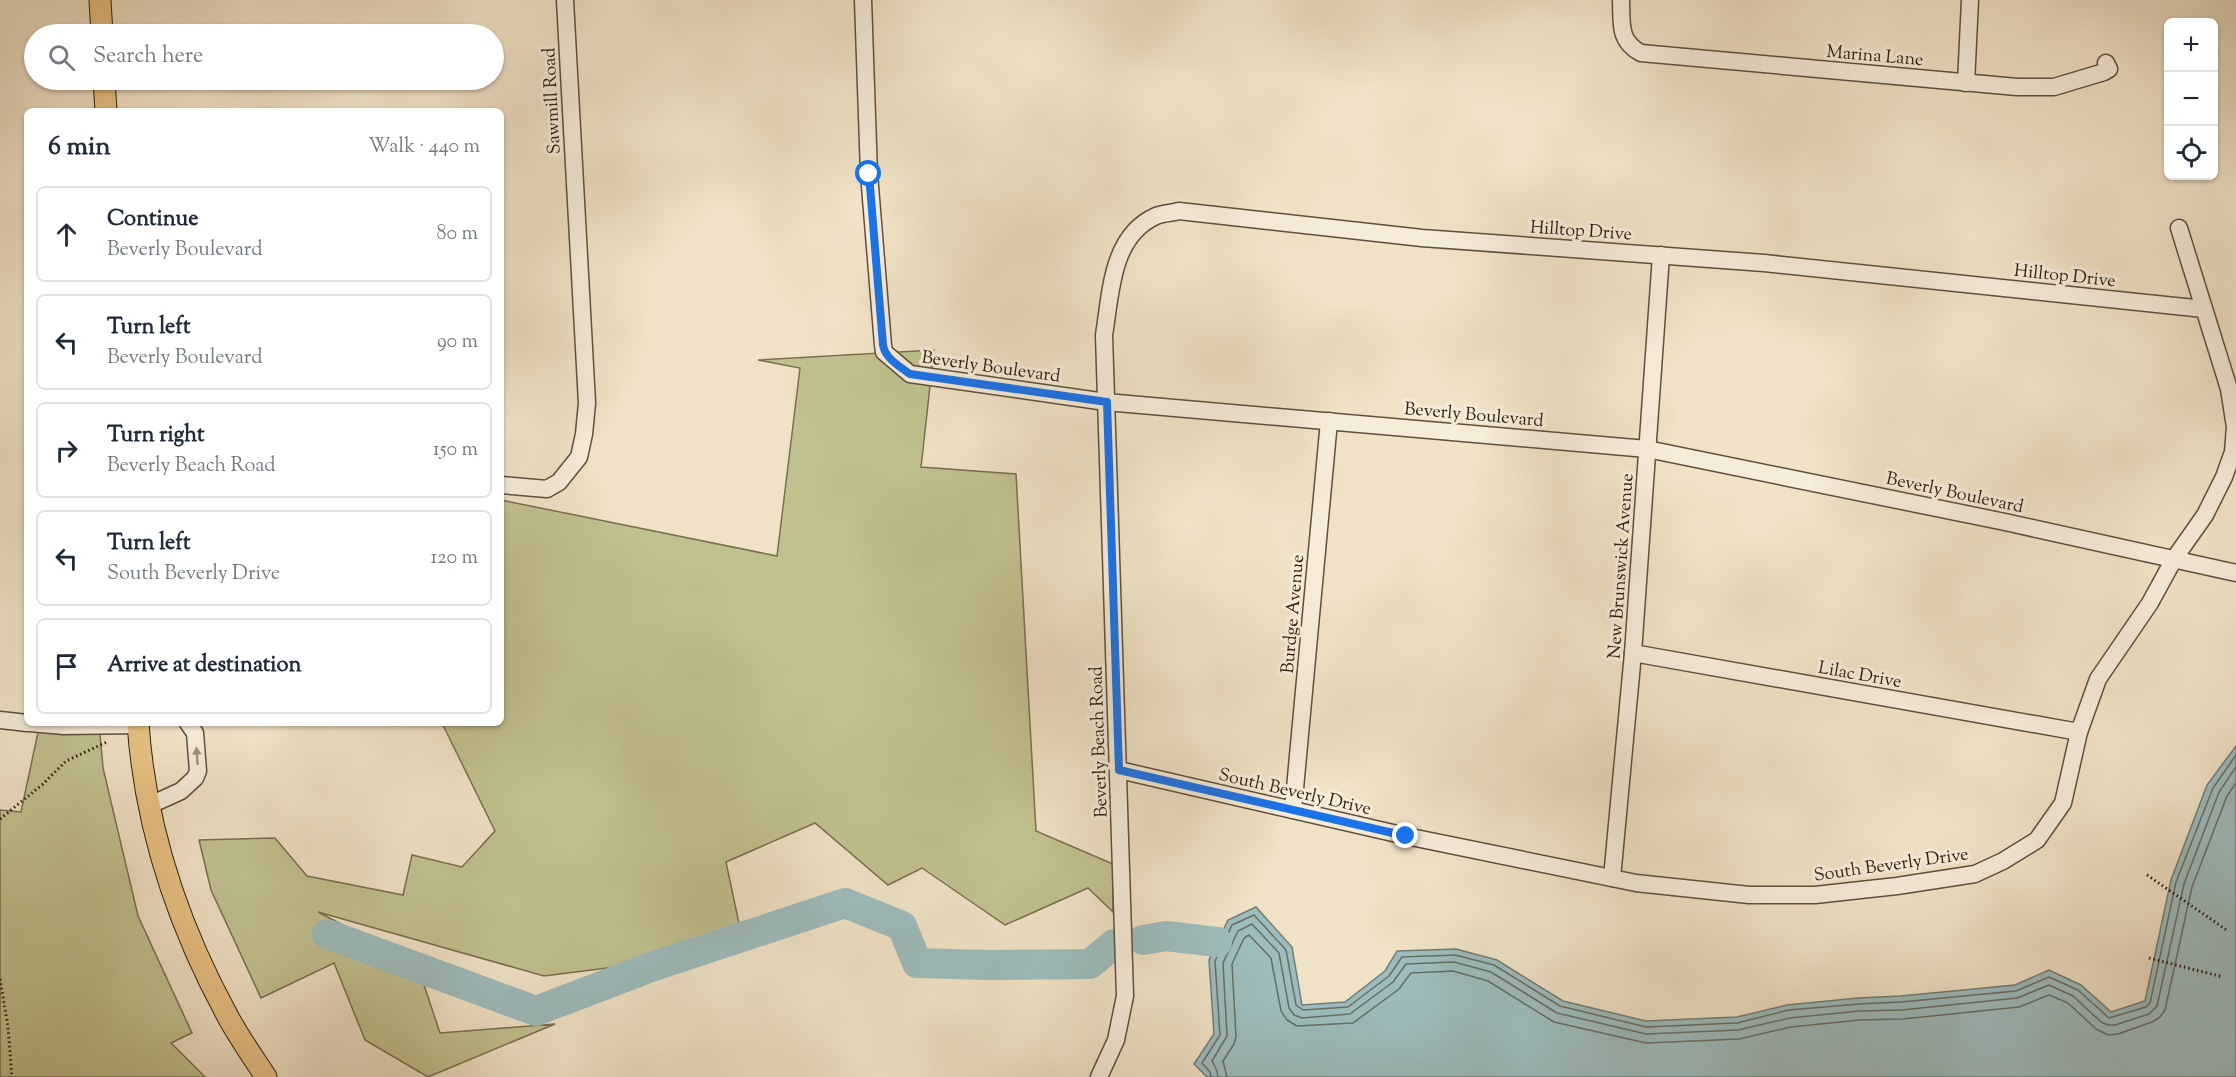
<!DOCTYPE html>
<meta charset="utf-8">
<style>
:root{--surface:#fff;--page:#f2f2f3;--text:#1f2937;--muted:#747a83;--line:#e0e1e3}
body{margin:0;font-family:"Sorts Mill Goudy",serif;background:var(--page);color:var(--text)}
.controls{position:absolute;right:18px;top:18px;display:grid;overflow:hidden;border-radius:9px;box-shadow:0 2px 4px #0004}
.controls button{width:54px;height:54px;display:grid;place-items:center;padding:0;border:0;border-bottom:2px solid var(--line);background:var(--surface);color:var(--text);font:30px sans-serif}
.stop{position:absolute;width:18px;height:18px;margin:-14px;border:4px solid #1a73e8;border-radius:50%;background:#fff}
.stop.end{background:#1a73e8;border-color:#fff;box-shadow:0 2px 6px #0008}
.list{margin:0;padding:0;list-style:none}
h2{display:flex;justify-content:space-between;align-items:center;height:78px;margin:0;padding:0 24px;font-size:26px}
h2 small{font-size:20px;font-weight:400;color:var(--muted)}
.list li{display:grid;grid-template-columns:39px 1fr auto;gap:18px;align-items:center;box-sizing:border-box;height:96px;margin:0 12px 12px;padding:0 12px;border:2px solid var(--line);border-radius:9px}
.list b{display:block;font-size:22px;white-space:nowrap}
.list p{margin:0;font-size:20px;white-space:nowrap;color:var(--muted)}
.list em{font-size:20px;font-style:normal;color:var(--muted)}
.icon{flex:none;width:33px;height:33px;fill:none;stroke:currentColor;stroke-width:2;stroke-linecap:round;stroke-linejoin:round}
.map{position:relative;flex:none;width:2236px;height:1077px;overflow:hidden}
.search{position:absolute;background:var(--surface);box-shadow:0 2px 4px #0004;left:24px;top:24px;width:480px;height:66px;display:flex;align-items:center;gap:15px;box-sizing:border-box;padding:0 21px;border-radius:33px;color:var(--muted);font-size:22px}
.panel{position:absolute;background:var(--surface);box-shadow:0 2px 4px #0004;left:24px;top:108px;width:480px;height:618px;border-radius:9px}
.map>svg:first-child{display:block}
.green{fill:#c1c190;stroke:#78704f;stroke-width:1.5}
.water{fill:#9dbcbd;stroke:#717d77;stroke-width:1.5}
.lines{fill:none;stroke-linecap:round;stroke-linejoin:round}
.shore{stroke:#666e66;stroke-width:1.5}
.river{stroke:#9dbcbd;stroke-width:30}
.minor-casing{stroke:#5e503c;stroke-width:19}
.major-casing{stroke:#2e1f0e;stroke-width:23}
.path{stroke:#2e1f0e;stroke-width:3;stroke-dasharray:1.5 3;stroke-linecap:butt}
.minor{stroke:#f5ecda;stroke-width:16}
.major{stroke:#e8c183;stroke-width:21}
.oneway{fill:#9b907e}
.route{stroke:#1a73e8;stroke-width:8}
.labels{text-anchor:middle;stroke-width:6;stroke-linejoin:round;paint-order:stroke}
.street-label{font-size:18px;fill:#2e1f0e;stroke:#f5ecda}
</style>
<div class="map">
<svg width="2236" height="1077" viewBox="0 0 2236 1077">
<rect width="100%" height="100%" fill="#f0e2c6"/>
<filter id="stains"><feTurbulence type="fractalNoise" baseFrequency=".00333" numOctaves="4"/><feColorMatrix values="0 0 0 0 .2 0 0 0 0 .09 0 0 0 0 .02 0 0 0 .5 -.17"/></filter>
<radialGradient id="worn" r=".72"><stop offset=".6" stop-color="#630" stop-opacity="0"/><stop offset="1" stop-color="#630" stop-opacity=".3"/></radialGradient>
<g class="green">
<polygon points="934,350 921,467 1016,474 1036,831 1113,864 1113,912 1088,888 1005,925 922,868 888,885 815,823 726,862 741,933 615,967 544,976 318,912 417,964 440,1033 555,1024 428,1077 365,1040 334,963 261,998 211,890 199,840 275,838 307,876 403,895 412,855 462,867 495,831 442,723 501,723 501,500 777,556 800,368 758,360"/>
<polygon points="40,723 99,723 103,768 138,916 192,1033 171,1043 205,1077 0,1077 0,810 21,812"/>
</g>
<polygon class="water" points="2236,746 2236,1077 1207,1077 1194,1064 1214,1034 1209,960 1228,920 1256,907 1292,947 1302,1005 1345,1002 1385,971 1397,951 1456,949 1497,960 1563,1001 1646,1021 1737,1017 1787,1005 1858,998 1901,996 2015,985 2049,970 2081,985 2111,1012 2145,1001 2171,880 2207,785"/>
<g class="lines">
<g class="shore">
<polyline points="1211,1077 1210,1072 1202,1063 1220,1035 1215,961 1232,925 1254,915 1286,950 1296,1005 1303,1010 1348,1007 1389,976 1402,957 1455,955 1494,965 1560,1006 1646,1027 1737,1023 1789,1010 1859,1004 1901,1002 2016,991 2049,977 2078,990 2109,1018 2146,1007 2150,1003 2176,882 2213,788 2236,755"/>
<polyline points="1218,1077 1217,1071 1212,1061 1227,1036 1223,963 1238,931 1252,924 1279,953 1289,1008 1294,1015 1302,1018 1350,1014 1393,982 1406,964 1454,962 1491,972 1557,1013 1646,1034 1738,1030 1790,1018 1859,1011 1902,1010 2017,998 2049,985 2073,996 2101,1022 2108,1025 2115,1025 2149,1014 2157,1006 2184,884 2219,792 2236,767"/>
<polyline points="1227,1077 1223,1061 1234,1044 1236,1036 1232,964 1244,938 1249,935 1271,958 1281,1011 1287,1020 1297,1026 1353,1023 1399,989 1411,973 1453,971 1488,981 1554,1022 1646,1043 1739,1039 1791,1027 1860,1020 1903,1019 2019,1007 2049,995 2068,1003 2096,1029 2108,1035 2118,1034 2152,1022 2160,1017 2165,1010 2192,887 2227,796 2236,783"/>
</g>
<g class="river">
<polyline points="327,934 536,1011 654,966 845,903 902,926 917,963 989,965 1090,964 1114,944"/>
<polyline points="1143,940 1166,936 1217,942"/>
</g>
<g class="minor-casing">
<g id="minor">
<polyline points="863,0 869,174 883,345 884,352 910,374 1106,402 1647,449 2005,522 2236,573"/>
<path d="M 1621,0 C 1622,23 1618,41 1641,53 L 2017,87 L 2054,87 L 2104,72 L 2109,69 L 2106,63"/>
<polyline points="1966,83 1970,0"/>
<polyline points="501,485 547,489 559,482 579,457 584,434 587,403 565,0"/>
<polyline points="1633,653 2079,732"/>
<polyline points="0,720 27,723"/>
<polyline points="30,723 64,726 138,725"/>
<polyline points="1119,770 1406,836 1636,883 1749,895 1815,895 1897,886 1975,874 2003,861 2037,840 2063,803 2079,732 2098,679 2150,603 2174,559 2205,515 2224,477 2233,452 2235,427 2229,389 2179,228"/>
<polyline points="148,806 181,791 195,778 198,771 195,733 188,723"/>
<polyline points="1293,810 1329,421"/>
<polyline points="1612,878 1633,653 1661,255"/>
<path d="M 1099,1077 L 1116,1040 L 1125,996 L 1104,335 C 1111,293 1111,236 1156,216 C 1163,213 1172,213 1179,211 L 1422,238 L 1764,263 L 2204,309"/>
</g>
</g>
<g class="major-casing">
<g id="major">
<polyline points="100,0 102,34"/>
<polyline points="104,80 106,111"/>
<path d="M 138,723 C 145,827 177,923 227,1015 C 238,1036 253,1057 266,1077"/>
</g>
</g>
<g class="path">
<polyline points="0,819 43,784 66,761 107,742"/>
<polyline points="2147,875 2228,931"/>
<polyline points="2149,958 2223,977"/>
<polyline points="0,979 8,1027 12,1077"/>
</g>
<use href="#minor" class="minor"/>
<use href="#major" class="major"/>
</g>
<defs><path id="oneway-solid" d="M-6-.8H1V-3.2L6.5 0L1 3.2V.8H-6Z" transform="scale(1.5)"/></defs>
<use class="oneway" href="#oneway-solid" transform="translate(197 756) rotate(-94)"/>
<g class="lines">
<path class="route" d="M 869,174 L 883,345 C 885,358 899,366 910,374 L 1107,402 L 1119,770 L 1406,836"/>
</g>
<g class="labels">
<g class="street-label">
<text transform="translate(1875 55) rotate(5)" y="6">Marina Lane</text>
<text transform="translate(551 101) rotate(-93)" y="6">Sawmill Road</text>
<text transform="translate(1581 230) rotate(4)" y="6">Hilltop Drive</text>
<text transform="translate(2065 275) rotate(6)" y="6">Hilltop Drive</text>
<text transform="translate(991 366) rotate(8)" y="6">Beverly Boulevard</text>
<text transform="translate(1474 414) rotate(5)" y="6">Beverly Boulevard</text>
<text transform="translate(1955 492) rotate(12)" y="6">Beverly Boulevard</text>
<text transform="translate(1620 566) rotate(-86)" y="6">New Brunswick Avenue</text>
<text transform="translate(1292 614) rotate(-85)" y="6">Burdge Avenue</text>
<text transform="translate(1860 674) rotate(10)" y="6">Lilac Drive</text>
<text transform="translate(1098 742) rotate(-92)" y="6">Beverly Beach Road</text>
<text transform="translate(1295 791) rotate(13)" y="6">South Beverly Drive</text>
<text transform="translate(1891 864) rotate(-8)" y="6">South Beverly Drive</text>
</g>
</g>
<rect width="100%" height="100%" filter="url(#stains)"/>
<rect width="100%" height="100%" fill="url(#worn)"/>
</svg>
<div class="controls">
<button>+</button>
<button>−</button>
<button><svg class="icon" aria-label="locate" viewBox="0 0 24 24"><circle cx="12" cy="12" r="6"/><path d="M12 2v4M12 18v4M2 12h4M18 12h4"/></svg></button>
</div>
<div class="stop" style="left:869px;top:174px"></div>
<div class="stop end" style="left:1406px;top:836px"></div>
<div class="search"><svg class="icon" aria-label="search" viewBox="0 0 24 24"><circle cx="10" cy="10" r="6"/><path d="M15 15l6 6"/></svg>Search here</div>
<section class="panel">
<h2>6 min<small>Walk · 440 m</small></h2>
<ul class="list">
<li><svg class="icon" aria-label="ahead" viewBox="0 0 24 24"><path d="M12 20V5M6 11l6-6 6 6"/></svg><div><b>Continue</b><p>Beverly Boulevard</p></div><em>80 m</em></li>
<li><svg class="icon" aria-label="left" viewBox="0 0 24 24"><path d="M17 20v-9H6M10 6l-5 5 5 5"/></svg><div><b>Turn left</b><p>Beverly Boulevard</p></div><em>90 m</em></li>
<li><svg class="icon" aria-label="right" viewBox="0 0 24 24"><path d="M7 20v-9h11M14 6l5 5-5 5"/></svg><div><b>Turn right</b><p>Beverly Beach Road</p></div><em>150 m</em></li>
<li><svg class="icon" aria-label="left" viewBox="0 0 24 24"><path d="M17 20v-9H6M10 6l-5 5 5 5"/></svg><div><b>Turn left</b><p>South Beverly Drive</p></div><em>120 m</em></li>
<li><svg class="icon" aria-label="arrive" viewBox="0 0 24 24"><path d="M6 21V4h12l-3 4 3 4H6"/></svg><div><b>Arrive at destination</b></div></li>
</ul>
</section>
</div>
